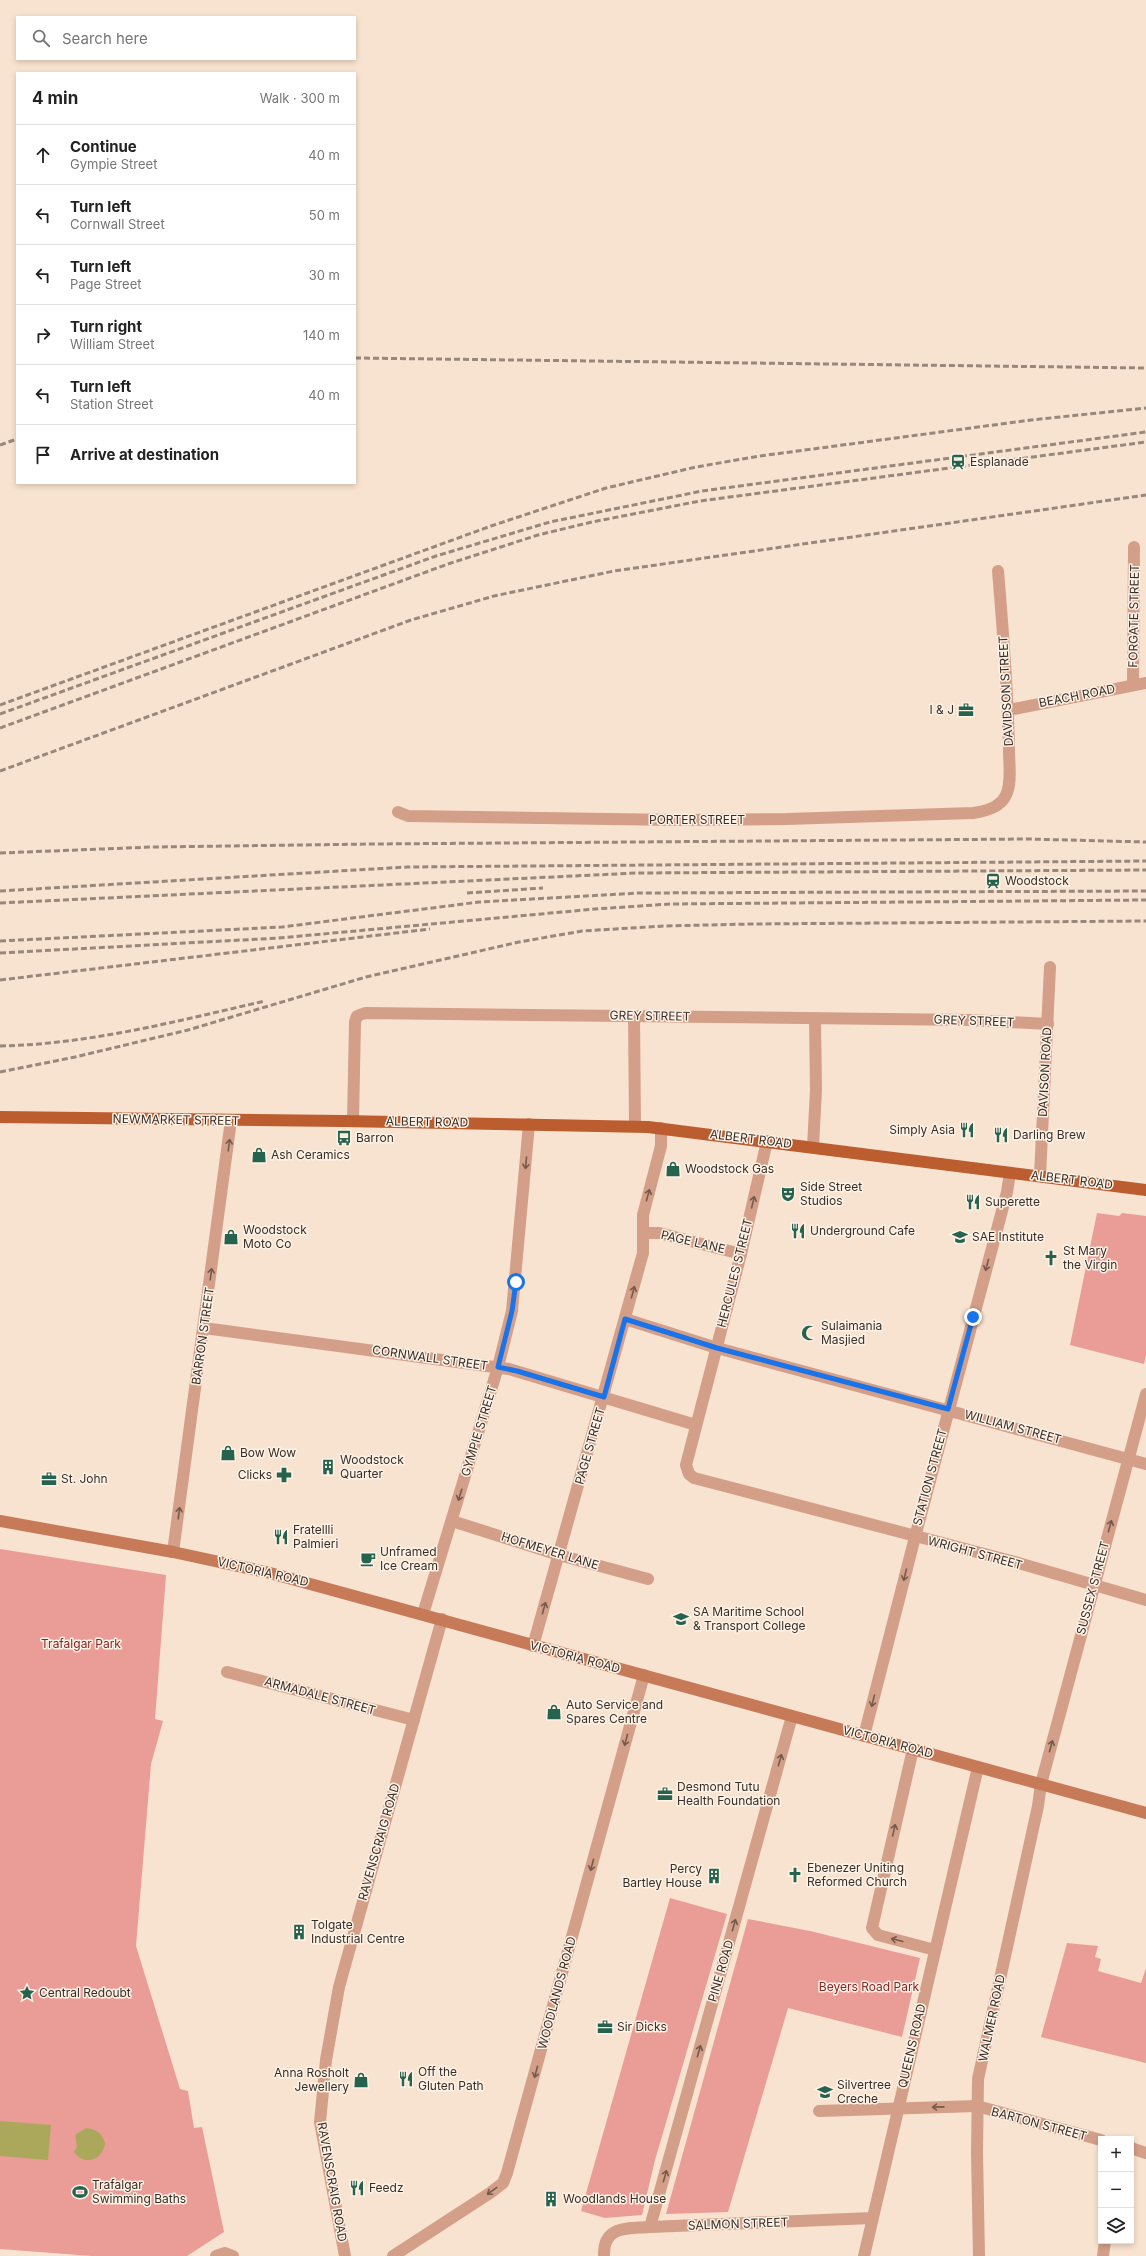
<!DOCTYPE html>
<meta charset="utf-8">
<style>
:root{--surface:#fff;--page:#f6f6f6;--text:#222;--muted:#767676;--line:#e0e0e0}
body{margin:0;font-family:Inter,sans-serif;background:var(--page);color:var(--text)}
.controls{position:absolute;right:12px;bottom:12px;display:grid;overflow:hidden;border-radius:0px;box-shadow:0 2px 6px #0003}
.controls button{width:36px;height:36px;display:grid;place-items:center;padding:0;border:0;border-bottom:1px solid var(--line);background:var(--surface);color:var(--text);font:20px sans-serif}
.stop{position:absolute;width:12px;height:12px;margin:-9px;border:3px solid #1a73e8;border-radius:50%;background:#fff}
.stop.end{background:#1a73e8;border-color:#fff;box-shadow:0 1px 4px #0008}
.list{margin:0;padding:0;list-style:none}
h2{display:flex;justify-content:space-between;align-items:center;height:52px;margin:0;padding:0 16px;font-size:17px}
h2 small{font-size:13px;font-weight:400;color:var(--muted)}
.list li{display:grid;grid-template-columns:26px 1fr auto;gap:12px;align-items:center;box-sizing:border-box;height:60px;padding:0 16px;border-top:1px solid var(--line)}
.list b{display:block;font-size:15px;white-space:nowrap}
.list p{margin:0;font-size:13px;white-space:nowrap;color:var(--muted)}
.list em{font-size:13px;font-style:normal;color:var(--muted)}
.icon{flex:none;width:22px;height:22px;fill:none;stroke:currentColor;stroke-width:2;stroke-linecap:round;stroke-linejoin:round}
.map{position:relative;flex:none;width:1146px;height:2256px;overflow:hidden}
.search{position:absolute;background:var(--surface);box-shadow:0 2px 6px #0003;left:16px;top:16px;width:340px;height:44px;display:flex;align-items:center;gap:10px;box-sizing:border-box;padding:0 14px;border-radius:0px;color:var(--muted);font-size:15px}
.panel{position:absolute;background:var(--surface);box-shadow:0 2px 6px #0003;left:16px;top:72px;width:340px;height:412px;border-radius:0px}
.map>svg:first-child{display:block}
.green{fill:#ea9c97}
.water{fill:#aca85b}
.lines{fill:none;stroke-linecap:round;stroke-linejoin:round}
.minor{stroke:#d49f88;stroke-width:12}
.secondary{stroke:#c77a58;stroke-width:12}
.primary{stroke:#bc5d30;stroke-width:12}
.rail{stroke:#97887b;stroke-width:3;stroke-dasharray:6 3;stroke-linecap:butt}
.oneway{stroke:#755b4e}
.route{stroke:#1a73e8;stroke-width:5}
.labels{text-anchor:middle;stroke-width:3;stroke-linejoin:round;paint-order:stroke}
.poi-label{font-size:12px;fill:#362e27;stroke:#fff2e6;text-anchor:start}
.street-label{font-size:12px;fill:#362e27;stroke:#fff2e6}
.park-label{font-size:12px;fill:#842528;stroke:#fff2e6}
</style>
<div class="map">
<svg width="1146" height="2256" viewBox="0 0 1146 2256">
<rect width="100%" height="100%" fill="#f8e3d0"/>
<g class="green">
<polygon points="1097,1213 1119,1216 1122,1213 1146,1216 1146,1355 1144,1364 1070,1345"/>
<polygon points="0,1549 166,1575 155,1719 163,1721 151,1764 136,1946 180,2089 188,2091 194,2128 202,2127 224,2232 187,2256 92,2256 0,2249"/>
<polygon points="670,1898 727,1914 655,2160 642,2215 605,2218 581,2211"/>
<polygon points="748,1919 810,1931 920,1958 902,2037 788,2008 728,2212 666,2214"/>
<polygon points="1067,1943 1098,1946 1095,1957 1101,1959 1098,1971 1141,1983 1146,1968 1146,2063 1041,2037"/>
</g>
<g class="water">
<polygon points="0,2121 51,2125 48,2160 0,2156"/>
<path d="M 86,2128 C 97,2129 103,2134 105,2144 C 102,2161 84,2166 74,2152 L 77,2147 L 75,2135 Z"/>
</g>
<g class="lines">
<g class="minor">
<polyline points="1133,685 1134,547"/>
<polyline points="1009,710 1146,683"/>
<path d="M 398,812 L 408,816 L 676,820 L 787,819 L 973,813 C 985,811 1000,808 1006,795 C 1012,783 1009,764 1009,750 C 1008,690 1003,631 998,571"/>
<polyline points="634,1016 635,1126"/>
<polyline points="353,1121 355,1022 357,1016 365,1013 970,1020 1048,1024"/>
<polyline points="767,1141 741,1254 686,1465 689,1474 694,1478 1015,1562 1146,1600"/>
<polyline points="813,1147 816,1090 815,1019"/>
<polyline points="1040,1176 1050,967"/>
<polyline points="644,1233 659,1233 741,1254"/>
<polyline points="625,1319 717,1348 1146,1464"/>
<polyline points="204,1328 509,1369 696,1425"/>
<polyline points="452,1521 559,1555 648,1579"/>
<polyline points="173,1552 231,1120"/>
<polyline points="423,1614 498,1367 512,1311 529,1124"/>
<polyline points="533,1646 643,1253 643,1215 661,1146 661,1128"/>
<polyline points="227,1672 414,1720"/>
<polyline points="864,1736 915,1537 1007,1192 1010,1173"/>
<polyline points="913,1749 872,1928 878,1935 935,1950"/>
<polyline points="819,2111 977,2106 1101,2140"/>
<polyline points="1131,2148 1146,2153"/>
<polyline points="650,2227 792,1716"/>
<polyline points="216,2256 225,2253 233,2256"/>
<polyline points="345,2256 320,2122 326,2060 339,1987 442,1619"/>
<polyline points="393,2256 490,2193 503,2183 507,2173 644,1675"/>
<path d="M 604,2256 C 603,2225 627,2229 650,2227 L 872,2218"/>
<polyline points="864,2256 978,1767"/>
<polyline points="979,2256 977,2153 978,2079 1038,1806 1041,1784 1146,1394"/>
<polyline points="1103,2256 1105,2241"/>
</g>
<polyline class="secondary" points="0,1521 173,1552 270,1573 1146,1813"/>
<polyline class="primary" points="0,1117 343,1121 648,1127 1146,1190"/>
<g class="rail">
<polyline points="355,358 1146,368"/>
<polyline points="0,445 17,439"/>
<polyline points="0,705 491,526 606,488 696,467 760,456 1031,420 1146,408"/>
<polyline points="0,714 436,556 550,522 702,491 1146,432"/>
<polyline points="0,728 448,564 538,535 592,522 700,501 1146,442"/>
<polyline points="0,771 411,620 494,596 614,571 1146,495"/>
<polyline points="0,853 153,847 372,844 1028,839 1146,842"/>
<polyline points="0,891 407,867 1146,861"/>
<polyline points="467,893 543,888"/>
<polyline points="0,903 637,873 1146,870"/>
<polyline points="0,941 282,927 479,902 639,893 1146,891"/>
<polyline points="0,953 279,938 595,909 670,904 1146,900"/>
<polyline points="0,980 430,929"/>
<path d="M 0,1046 C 91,1044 177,1021 265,1001"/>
<polyline points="0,1072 75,1057 188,1030 366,977 519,942 582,931 664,926 750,924 1146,921"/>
</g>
</g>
<defs><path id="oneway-shaft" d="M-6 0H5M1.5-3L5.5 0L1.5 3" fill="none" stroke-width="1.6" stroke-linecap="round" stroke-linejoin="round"/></defs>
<g class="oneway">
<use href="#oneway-shaft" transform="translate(229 1145) rotate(-82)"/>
<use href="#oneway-shaft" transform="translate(526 1163) rotate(95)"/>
<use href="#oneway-shaft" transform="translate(648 1195) rotate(-75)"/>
<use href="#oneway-shaft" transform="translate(753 1202) rotate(-77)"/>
<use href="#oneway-shaft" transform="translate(987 1265) rotate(105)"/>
<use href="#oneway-shaft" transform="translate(211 1274) rotate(-82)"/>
<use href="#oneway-shaft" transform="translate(633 1292) rotate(-75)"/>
<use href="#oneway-shaft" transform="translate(460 1495) rotate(107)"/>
<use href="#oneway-shaft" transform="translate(179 1513) rotate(-82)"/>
<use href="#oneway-shaft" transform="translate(1110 1526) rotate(-74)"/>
<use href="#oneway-shaft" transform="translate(905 1575) rotate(104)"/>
<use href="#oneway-shaft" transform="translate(544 1608) rotate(-74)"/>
<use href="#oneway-shaft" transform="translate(873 1701) rotate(104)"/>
<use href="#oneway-shaft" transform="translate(626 1740) rotate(105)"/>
<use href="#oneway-shaft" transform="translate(1051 1746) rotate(-75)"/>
<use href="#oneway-shaft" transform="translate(780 1760) rotate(-74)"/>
<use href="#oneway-shaft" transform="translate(894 1830) rotate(-77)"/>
<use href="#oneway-shaft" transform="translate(592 1865) rotate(105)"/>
<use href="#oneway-shaft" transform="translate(734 1925) rotate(-74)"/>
<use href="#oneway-shaft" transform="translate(897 1940) rotate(-166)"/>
<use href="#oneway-shaft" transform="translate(699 2051) rotate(-74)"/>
<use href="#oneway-shaft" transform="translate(536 2072) rotate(105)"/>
<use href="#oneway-shaft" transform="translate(938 2107) rotate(179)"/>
<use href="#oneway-shaft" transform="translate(665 2176) rotate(-74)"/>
<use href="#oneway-shaft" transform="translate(492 2191) rotate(144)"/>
</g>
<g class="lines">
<polyline class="route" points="516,1282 512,1311 498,1367 517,1371 604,1397 625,1319 717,1348 948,1409 973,1317"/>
</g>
<defs>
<g id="station-bare" transform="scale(1.2)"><path d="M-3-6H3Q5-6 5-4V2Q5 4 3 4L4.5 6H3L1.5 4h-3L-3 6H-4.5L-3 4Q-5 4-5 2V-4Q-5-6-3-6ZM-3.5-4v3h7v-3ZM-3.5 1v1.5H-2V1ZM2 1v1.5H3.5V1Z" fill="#25634f" stroke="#fff2e6" stroke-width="2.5" paint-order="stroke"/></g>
<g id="office-bare" transform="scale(1.2)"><path d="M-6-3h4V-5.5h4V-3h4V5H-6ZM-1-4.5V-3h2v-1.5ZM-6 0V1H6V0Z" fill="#25634f" stroke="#fff2e6" stroke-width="2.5" paint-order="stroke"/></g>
<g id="restaurant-bare" transform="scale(1.2)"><path d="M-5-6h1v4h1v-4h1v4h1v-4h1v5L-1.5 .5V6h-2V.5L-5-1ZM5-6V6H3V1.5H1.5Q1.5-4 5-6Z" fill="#25634f" stroke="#fff2e6" stroke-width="2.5" paint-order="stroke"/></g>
<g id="bus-bare" transform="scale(1.2)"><path d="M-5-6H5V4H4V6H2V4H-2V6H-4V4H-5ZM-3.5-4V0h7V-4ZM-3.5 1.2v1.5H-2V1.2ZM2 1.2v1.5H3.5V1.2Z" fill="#25634f" stroke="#fff2e6" stroke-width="2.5" paint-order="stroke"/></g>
<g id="shop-bare" transform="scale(1.2)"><path d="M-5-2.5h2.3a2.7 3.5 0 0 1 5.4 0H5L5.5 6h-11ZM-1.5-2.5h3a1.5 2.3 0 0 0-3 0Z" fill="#25634f" stroke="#fff2e6" stroke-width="2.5" paint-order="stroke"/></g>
<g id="theatre-bare" transform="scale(1.2)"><path d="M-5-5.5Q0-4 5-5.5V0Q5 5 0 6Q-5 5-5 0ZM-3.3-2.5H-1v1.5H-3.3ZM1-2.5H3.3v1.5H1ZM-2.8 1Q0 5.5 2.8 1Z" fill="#25634f" stroke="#fff2e6" stroke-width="2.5" paint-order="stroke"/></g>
<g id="university-bare" transform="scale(1.2)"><path d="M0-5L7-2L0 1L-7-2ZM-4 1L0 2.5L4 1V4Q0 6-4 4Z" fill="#25634f" stroke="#fff2e6" stroke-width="2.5" paint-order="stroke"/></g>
<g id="church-bare" transform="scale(1.2)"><path d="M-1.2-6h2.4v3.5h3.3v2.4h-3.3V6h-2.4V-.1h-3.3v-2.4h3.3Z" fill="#25634f" stroke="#fff2e6" stroke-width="2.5" paint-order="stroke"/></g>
<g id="mosque-bare" transform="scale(1.2)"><path d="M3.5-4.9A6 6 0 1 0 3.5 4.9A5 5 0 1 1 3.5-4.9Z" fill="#25634f" stroke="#fff2e6" stroke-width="2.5" paint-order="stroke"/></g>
<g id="building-bare" transform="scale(1.2)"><path d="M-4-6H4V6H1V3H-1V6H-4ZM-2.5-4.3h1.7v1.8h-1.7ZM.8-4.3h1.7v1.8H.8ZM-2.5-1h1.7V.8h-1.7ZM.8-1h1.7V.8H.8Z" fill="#25634f" stroke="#fff2e6" stroke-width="2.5" paint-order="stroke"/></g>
<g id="pharmacy-bare" transform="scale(1.2)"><path d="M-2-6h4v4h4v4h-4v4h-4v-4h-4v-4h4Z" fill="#25634f" stroke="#fff2e6" stroke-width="2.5" paint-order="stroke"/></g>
<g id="cafe-bare" transform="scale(1.2)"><path d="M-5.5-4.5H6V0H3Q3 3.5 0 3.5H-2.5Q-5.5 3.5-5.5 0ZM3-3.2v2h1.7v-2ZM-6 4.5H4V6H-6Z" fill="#25634f" stroke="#fff2e6" stroke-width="2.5" paint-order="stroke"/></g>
<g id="sight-bare" transform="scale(1.2)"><path d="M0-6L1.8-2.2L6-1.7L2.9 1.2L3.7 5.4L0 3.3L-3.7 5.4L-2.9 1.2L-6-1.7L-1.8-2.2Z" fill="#25634f" stroke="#fff2e6" stroke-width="2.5" paint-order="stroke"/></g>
<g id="school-bare" transform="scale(1.2)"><path d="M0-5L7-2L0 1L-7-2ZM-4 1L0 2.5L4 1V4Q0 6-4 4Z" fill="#25634f" stroke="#fff2e6" stroke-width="2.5" paint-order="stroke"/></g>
<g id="stadium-bare" transform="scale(1.2)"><path d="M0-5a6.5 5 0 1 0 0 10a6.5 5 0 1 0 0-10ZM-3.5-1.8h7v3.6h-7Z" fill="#25634f" stroke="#fff2e6" stroke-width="2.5" paint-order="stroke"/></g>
</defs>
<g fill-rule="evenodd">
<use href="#station-bare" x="958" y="462"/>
<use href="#office-bare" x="966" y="710"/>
<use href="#station-bare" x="993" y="881"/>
<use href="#restaurant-bare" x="967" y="1130"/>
<use href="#restaurant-bare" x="1001" y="1135"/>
<use href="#bus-bare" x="344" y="1138"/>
<use href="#shop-bare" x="259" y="1155"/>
<use href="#shop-bare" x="673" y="1169"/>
<use href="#theatre-bare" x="788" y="1194"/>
<use href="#restaurant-bare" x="973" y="1202"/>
<use href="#restaurant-bare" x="798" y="1231"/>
<use href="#shop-bare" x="231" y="1237"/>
<use href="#university-bare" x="960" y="1237"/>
<use href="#church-bare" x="1051" y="1258"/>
<use href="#mosque-bare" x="809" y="1333"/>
<use href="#shop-bare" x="228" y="1453"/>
<use href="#building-bare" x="328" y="1467"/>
<use href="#pharmacy-bare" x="284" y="1475"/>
<use href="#office-bare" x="49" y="1479"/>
<use href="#restaurant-bare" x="281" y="1537"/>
<use href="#cafe-bare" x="368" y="1559"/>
<use href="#university-bare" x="681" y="1619"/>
<use href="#shop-bare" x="554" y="1712"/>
<use href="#office-bare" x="665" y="1794"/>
<use href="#church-bare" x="795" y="1875"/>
<use href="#building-bare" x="714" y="1876"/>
<use href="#building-bare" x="299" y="1932"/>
<use href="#sight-bare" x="27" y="1993"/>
<use href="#office-bare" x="605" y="2027"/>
<use href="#restaurant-bare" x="406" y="2079"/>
<use href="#shop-bare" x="361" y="2080"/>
<use href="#school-bare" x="825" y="2092"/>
<use href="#restaurant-bare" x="357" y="2188"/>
<use href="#stadium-bare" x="80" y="2192"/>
<use href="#building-bare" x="551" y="2199"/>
</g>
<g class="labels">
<g class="poi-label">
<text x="970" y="466">Esplanade</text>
<text x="954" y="714" text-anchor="end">I &amp; J</text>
<text x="1005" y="885">Woodstock</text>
<text x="955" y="1134" text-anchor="end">Simply Asia</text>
<text x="1013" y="1139">Darling Brew</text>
<text x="356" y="1142">Barron</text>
<text x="271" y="1159">Ash Ceramics</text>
<text x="685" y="1173">Woodstock Gas</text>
<text x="800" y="1191">Side Street<tspan x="800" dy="14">Studios</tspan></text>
<text x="985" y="1206">Superette</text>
<text x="243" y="1234">Woodstock<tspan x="243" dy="14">Moto Co</tspan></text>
<text x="810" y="1235">Underground Cafe</text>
<text x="972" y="1241">SAE Institute</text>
<text x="1063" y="1255">St Mary<tspan x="1063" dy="14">the Virgin</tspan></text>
<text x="821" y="1330">Sulaimania<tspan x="821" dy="14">Masjied</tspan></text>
<text x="240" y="1457">Bow Wow</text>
<text x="340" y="1464">Woodstock<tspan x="340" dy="14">Quarter</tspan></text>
<text x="272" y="1479" text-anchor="end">Clicks</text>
<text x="61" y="1483">St. John</text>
<text x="293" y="1534">Fratellli<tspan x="293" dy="14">Palmieri</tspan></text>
<text x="380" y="1556">Unframed<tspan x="380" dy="14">Ice Cream</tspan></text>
<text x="693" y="1616">SA Maritime School<tspan x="693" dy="14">&amp; Transport College</tspan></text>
<text x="566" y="1709">Auto Service and<tspan x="566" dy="14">Spares Centre</tspan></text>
<text x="677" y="1791">Desmond Tutu<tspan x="677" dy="14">Health Foundation</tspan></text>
<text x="807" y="1872">Ebenezer Uniting<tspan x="807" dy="14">Reformed Church</tspan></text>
<text x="702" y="1873" text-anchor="end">Percy<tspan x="702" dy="14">Bartley House</tspan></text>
<text x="311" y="1929">Tolgate<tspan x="311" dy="14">Industrial Centre</tspan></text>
<text x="39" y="1997">Central Redoubt</text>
<text x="617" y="2031">Sir Dicks</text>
<text x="418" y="2076">Off the<tspan x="418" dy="14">Gluten Path</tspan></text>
<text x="349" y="2077" text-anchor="end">Anna Rosholt<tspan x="349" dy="14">Jewellery</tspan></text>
<text x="837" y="2089">Silvertree<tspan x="837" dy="14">Creche</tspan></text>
<text x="92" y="2189">Trafalgar<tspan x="92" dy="14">Swimming Baths</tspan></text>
<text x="369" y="2192">Feedz</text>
<text x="563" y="2203">Woodlands House</text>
</g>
<g class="street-label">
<text transform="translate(1134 616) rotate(-89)" y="4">FORGATE STREET</text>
<text transform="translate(1006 691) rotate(-93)" y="4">DAVIDSON STREET</text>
<text transform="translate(1077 696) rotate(-11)" y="4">BEACH ROAD</text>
<text x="697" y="824">PORTER STREET</text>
<text transform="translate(650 1016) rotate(1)" y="4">GREY STREET</text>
<text transform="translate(974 1021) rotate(2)" y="4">GREY STREET</text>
<text transform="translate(1045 1072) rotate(-87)" y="4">DAVISON ROAD</text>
<text transform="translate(176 1120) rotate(1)" y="4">NEWMARKET STREET</text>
<text transform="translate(427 1122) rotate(1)" y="4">ALBERT ROAD</text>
<text transform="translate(751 1139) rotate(7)" y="4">ALBERT ROAD</text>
<text transform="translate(1072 1180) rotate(7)" y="4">ALBERT ROAD</text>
<text transform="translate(693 1242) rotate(13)" y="4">PAGE LANE</text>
<text transform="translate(735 1273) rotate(-76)" y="4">HERCULES STREET</text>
<text transform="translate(203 1336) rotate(-82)" y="4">BARRON STREET</text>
<text transform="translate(430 1358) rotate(8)" y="4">CORNWALL STREET</text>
<text transform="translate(1013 1427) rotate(15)" y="4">WILLIAM STREET</text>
<text transform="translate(479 1431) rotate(-73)" y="4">GYMPIE STREET</text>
<text transform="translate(590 1446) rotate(-74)" y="4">PAGE STREET</text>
<text transform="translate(930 1477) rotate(-75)" y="4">STATION STREET</text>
<text transform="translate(550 1551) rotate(17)" y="4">HOFMEYER LANE</text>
<text transform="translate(975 1553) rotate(15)" y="4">WRIGHT STREET</text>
<text transform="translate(263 1572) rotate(13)" y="4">VICTORIA ROAD</text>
<text transform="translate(1093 1588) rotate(-75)" y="4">SUSSEX STREET</text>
<text transform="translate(575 1657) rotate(15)" y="4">VICTORIA ROAD</text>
<text transform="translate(320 1696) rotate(15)" y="4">ARMADALE STREET</text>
<text transform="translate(888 1742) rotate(15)" y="4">VICTORIA ROAD</text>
<text transform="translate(379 1842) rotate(-74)" y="4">RAVENSCRAIG ROAD</text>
<text transform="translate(721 1971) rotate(-74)" y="4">PINE ROAD</text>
<text transform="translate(557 1993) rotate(-75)" y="4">WOODLANDS ROAD</text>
<text transform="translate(992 2018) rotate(-78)" y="4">WALMER ROAD</text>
<text transform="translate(912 2046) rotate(-77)" y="4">QUEENS ROAD</text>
<text transform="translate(1039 2124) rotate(15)" y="4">BARTON STREET</text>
<text transform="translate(332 2182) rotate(80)" y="4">RAVENSCRAIG ROAD</text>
<text transform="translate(738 2224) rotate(-2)" y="4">SALMON STREET</text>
</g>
<g class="park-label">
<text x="81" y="1648">Trafalgar Park</text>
<text x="869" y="1991">Beyers Road Park</text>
</g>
</g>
</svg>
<div class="controls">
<button>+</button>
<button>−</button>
<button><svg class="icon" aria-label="layers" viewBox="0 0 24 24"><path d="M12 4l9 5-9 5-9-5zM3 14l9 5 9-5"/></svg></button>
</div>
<div class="stop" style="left:516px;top:1282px"></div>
<div class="stop end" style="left:973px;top:1317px"></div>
<div class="search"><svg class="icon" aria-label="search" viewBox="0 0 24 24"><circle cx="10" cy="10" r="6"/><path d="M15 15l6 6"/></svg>Search here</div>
<section class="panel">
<h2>4 min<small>Walk · 300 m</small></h2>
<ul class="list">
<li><svg class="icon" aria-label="ahead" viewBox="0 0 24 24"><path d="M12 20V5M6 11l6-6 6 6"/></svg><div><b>Continue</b><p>Gympie Street</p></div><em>40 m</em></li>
<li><svg class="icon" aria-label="left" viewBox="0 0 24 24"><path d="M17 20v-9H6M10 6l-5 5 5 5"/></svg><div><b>Turn left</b><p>Cornwall Street</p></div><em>50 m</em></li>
<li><svg class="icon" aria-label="left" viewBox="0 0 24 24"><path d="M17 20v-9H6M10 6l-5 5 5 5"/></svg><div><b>Turn left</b><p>Page Street</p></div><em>30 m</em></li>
<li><svg class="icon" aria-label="right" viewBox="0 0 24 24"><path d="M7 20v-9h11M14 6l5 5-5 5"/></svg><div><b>Turn right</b><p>William Street</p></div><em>140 m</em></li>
<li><svg class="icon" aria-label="left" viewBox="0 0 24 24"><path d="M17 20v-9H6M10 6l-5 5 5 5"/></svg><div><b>Turn left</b><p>Station Street</p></div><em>40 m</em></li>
<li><svg class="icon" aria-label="arrive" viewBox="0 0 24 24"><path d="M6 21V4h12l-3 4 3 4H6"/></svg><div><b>Arrive at destination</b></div></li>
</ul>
</section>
</div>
